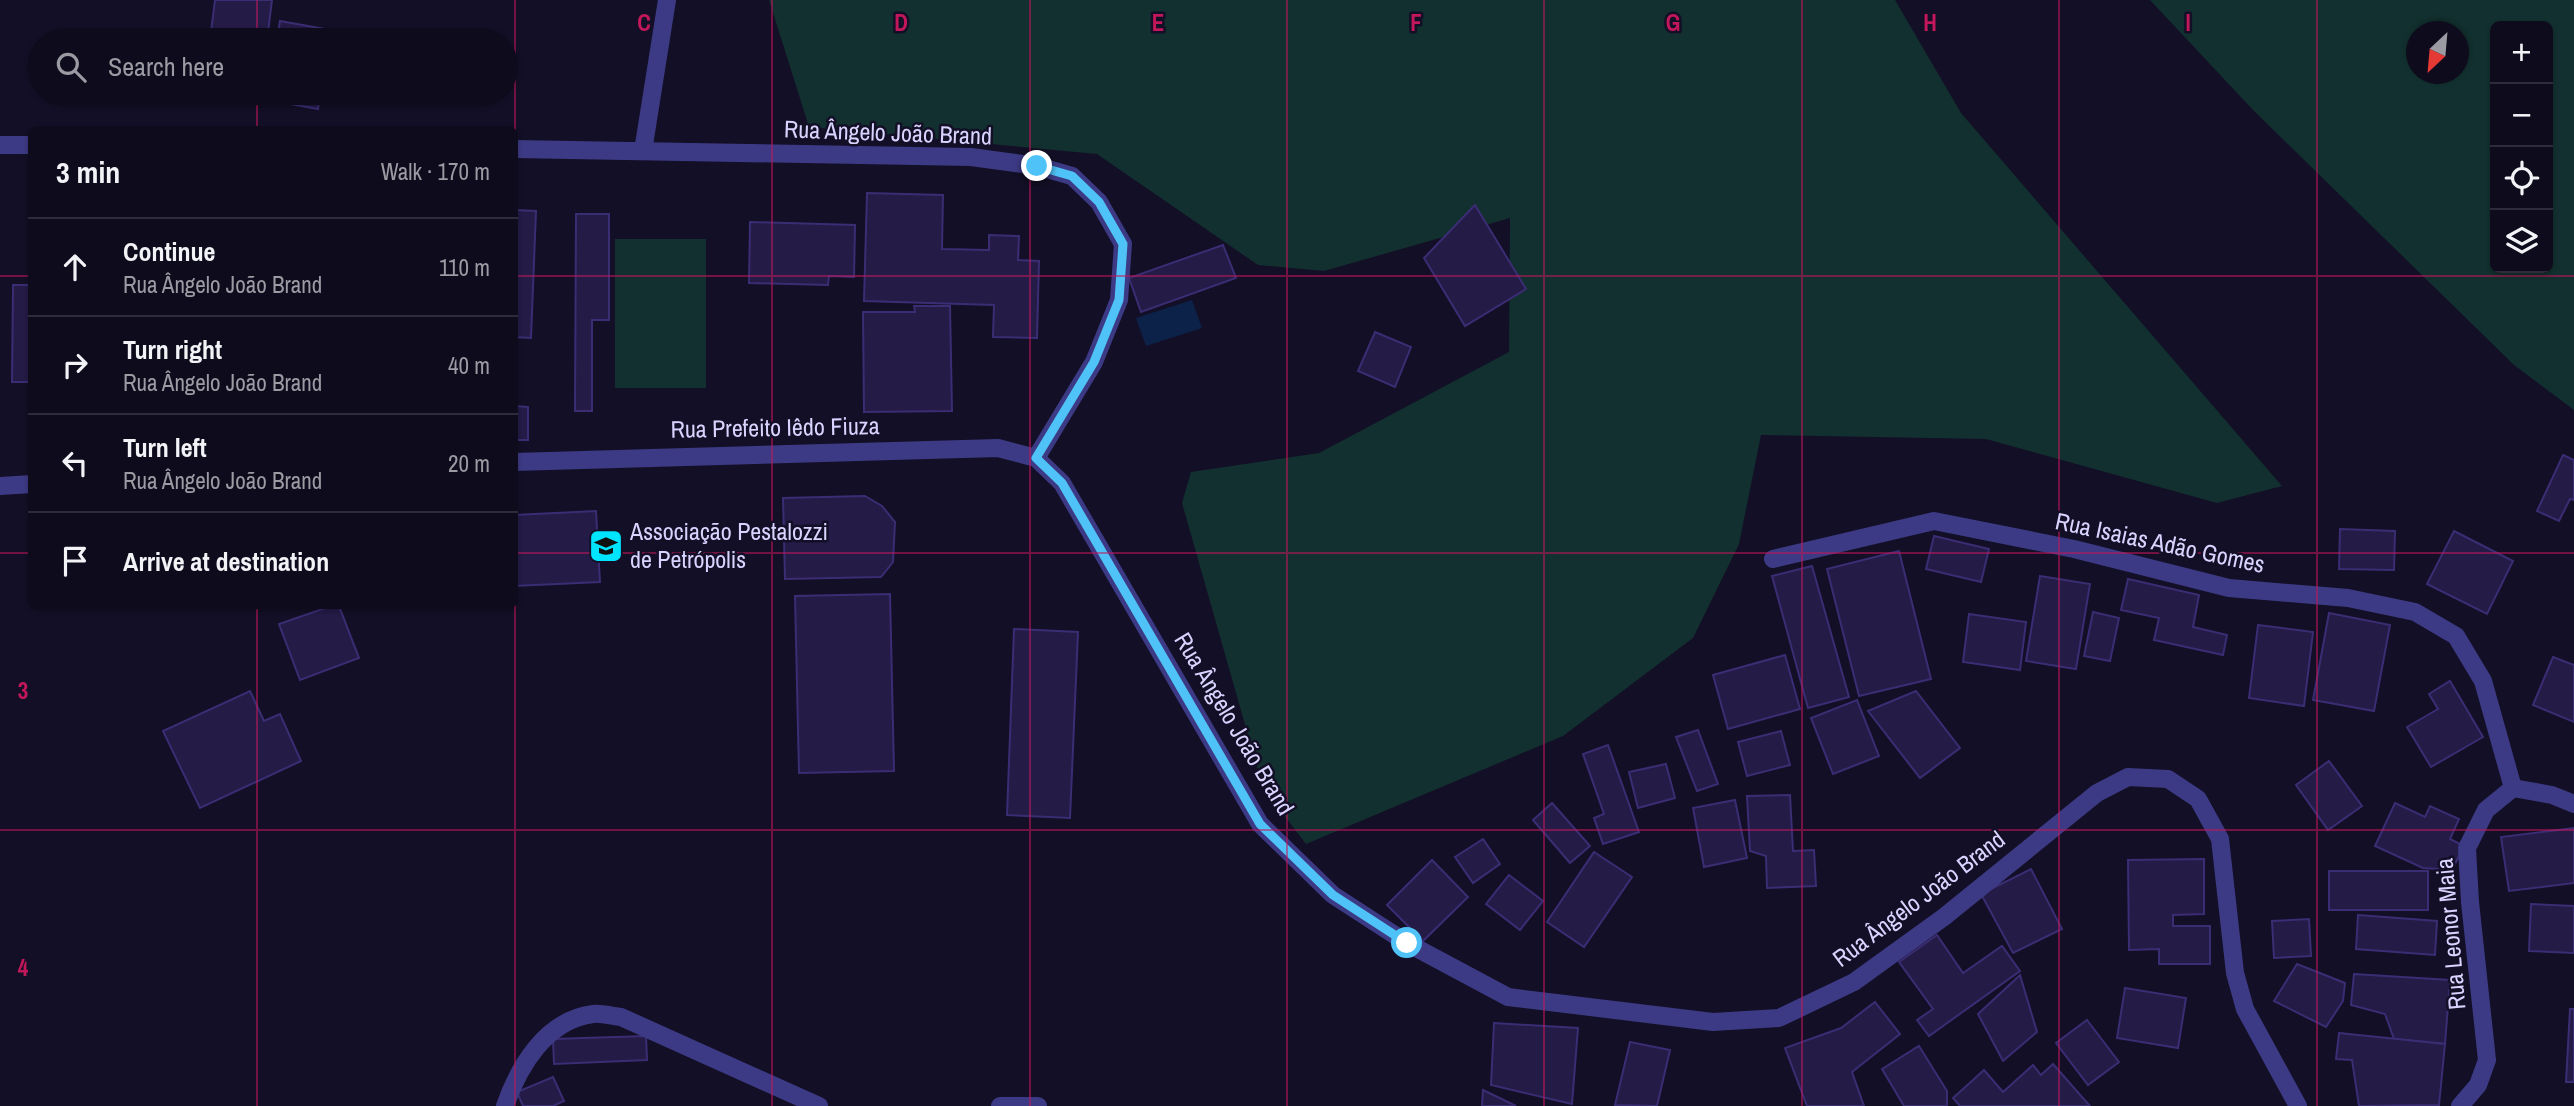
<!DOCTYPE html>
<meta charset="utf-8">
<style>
:root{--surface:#0e0b1c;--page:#1c1929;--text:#f1f3f6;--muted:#9b9ba3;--line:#2e2b3b}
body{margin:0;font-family:"Archivo Narrow",sans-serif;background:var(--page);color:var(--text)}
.controls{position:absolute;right:21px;top:21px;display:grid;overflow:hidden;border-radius:10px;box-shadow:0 2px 5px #0004}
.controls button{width:63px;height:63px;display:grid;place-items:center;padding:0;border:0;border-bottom:2px solid var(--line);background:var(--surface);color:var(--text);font:35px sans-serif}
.compass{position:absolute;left:2406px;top:21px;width:63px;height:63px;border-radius:50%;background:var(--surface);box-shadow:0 2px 5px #0004;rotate:206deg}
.stop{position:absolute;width:21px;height:21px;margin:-16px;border:5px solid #4fc3f7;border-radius:50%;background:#fff}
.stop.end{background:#4fc3f7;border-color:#fff;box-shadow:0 2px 7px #0008}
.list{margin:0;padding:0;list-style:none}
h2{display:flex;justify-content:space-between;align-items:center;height:91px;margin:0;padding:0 28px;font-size:30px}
h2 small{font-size:23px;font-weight:400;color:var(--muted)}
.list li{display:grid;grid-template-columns:46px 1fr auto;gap:21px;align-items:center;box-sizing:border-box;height:98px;padding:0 28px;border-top:2px solid var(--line)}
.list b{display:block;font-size:26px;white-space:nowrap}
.list p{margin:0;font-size:23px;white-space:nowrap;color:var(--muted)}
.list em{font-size:23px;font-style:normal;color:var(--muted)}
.icon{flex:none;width:38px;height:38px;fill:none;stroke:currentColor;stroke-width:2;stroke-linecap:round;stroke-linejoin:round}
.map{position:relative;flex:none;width:2574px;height:1106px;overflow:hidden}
.search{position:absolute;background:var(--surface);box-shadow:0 2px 5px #0004;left:28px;top:28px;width:490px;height:77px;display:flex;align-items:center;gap:18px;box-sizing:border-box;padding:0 24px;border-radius:38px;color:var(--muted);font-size:26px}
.panel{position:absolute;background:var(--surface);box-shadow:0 2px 5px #0004;left:28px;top:126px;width:490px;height:483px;border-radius:10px}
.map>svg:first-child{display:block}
.green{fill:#12302f;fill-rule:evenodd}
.water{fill:#0c2248}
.building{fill:#241b47;stroke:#3b2d73;stroke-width:2}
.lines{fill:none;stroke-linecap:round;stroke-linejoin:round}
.minor{stroke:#3d3a85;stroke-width:18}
.tertiary{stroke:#3d3a85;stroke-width:18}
.route{stroke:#4fc3f7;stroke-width:9}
.grid{fill:none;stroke:#c2185b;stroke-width:2;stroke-opacity:0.55}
.labels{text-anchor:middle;stroke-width:5;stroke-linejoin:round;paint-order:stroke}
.street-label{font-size:24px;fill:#d9d4ff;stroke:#130f26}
.poi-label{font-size:24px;fill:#d9d4ff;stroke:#130f26;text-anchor:start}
.grid-label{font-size:23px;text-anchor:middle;font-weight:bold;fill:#c2185b;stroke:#130f26;stroke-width:5;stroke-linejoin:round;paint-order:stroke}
</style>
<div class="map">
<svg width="2574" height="1106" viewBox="0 0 2574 1106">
<rect width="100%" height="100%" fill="#130f26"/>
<g class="green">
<polygon points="769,0 1895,0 1961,113 2282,486 2217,503 1986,439 1761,435 1739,544 1693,638 1563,736 1306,844 1263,788 1182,503 1191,472 1319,453 1509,352 1510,218 1324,271 1258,265 1097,154 809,127"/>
<path d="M 2150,0 L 2574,0 L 2574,410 L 2514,365 L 2253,110 ZM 2495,26 L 2548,26 L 2548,268 L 2495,268 ZM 2416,32 L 2458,32 L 2458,74 L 2416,74 Z"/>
<rect x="615" y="239" width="91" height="149"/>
</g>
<polygon class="water" points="1192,300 1202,328 1146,346 1136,318"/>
<g class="building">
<polygon points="215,0 272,0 267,40 210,40"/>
<polygon points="280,21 331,30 329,40 277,40"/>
<polygon points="204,93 261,93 259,102"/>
<polygon points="269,93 320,93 318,109 268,100"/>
<polygon points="867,193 943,195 942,249 989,250 989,235 1019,236 1018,260 1039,261 1037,338 993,337 994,305 864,301"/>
<polygon points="1475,205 1526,289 1465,326 1424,258"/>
<polygon points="514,210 536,211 531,338 514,337"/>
<polygon points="576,214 609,214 609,320 592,320 592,411 575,411"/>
<polygon points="750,222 855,225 854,277 829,276 828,285 749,283"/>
<polygon points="1223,245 1236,278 1141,312 1129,278"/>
<polygon points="13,285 32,285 32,382 12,382"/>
<polygon points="914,306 950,306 952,411 864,412 863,312 915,312"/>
<polygon points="1375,332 1411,347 1395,387 1358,371"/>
<polygon points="514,406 528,407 528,440 514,440"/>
<polygon points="2563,455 2574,460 2574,500 2570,499 2559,521 2537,511"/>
<polygon points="865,496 882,506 895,522 893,562 881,577 785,579 783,498"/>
<polygon points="596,511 600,582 514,586 514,515"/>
<polygon points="2340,529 2395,531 2394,570 2339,569"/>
<polygon points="2454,531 2513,561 2487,614 2427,584"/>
<polygon points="1934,536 1989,549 1981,582 1926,569"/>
<polygon points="1899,551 1931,679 1859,696 1827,569"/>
<polygon points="1812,566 1849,697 1808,708 1772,576"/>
<polygon points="2040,576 2090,584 2076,669 2026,661"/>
<polygon points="2128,579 2199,595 2193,627 2227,635 2223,655 2154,640 2159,618 2121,610"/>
<polygon points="890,594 894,771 799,773 795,596"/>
<polygon points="331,606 339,606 359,658 300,680 279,624"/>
<polygon points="2093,612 2119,618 2110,661 2084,656"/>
<polygon points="2329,613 2390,625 2374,711 2313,700"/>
<polygon points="1969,614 2026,622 2020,670 1963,662"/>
<polygon points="2258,625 2313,632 2304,706 2249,698"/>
<polygon points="1014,629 1078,632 1070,818 1007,815"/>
<polygon points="1785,655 1800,709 1728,729 1713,675"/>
<polygon points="2553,657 2574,665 2574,722 2533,705"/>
<polygon points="2450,681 2483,737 2431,767 2407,727 2438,709 2429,694"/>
<polygon points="250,691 264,721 280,714 301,761 200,808 163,731"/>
<polygon points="1916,691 1960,748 1920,778 1868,711"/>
<polygon points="1857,700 1879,756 1833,774 1811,718"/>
<polygon points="1698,730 1718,784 1697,791 1676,737"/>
<polygon points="1781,731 1790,765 1747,776 1738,742"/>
<polygon points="1608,745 1639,832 1603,844 1594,818 1604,814 1583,754"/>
<polygon points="2329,761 2362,806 2328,830 2296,785"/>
<polygon points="1666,764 1675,798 1638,808 1629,772"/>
<polygon points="1790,795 1793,851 1814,850 1816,886 1767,888 1766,856 1750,851 1747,796"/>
<polygon points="1735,800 1747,858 1704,867 1693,808"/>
<polygon points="1552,803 1590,846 1570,863 1533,820"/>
<polygon points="2395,803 2425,817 2430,806 2459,819 2450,839 2464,846 2452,870 2423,868 2375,846"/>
<polygon points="2574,828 2574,883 2509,891 2501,837"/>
<polygon points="1483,839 1500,864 1473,883 1455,857"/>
<polygon points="1594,852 1632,877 1584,947 1547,922"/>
<polygon points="2204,859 2204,914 2173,915 2173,926 2210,926 2210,964 2159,964 2159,949 2129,950 2128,860"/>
<polygon points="1432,860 1468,897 1423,941 1387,905"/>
<polygon points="2031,869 2062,929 2013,953 1981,894"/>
<rect x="2329" y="871" width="99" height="39"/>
<polygon points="1509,875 1543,901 1520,930 1486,904"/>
<polygon points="2531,904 2574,906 2574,953 2529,951"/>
<polygon points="2358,915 2437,921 2435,955 2356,949"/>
<polygon points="2309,919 2311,956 2274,958 2272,921"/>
<polygon points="1937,935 1963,973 2002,946 2020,971 1929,1036 1917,1020 1933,1009 1899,962"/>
<polygon points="2297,964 2345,983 2343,1001 2326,1027 2274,1001"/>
<polygon points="2354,974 2450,980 2445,1044 2394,1039 2385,1014 2351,1005"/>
<polygon points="2020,975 2037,1032 2003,1061 1978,1014"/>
<polygon points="2125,988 2186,998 2178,1048 2117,1038"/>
<polygon points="1875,1002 1900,1034 1852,1072 1864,1106 1807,1106 1785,1048 1841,1028"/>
<polygon points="2570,1009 2574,1009 2574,1082 2566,1082"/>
<polygon points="2087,1020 2119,1062 2088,1085 2056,1043"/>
<polygon points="1494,1023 1578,1028 1572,1104 1491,1085"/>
<polygon points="2339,1033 2445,1044 2439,1105 2359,1106 2352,1060 2336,1059"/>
<polygon points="646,1036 647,1060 554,1064 553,1039"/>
<polygon points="1630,1042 1670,1050 1657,1106 1615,1105"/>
<polygon points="1919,1046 1947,1091 1947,1106 1904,1106 1882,1069"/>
<polygon points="2053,1064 2090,1106 1960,1106 1953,1098 1984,1070 2003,1092 2033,1065 2041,1075"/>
<polygon points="553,1077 564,1101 553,1106 523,1106 517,1092"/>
<polygon points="1483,1090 1516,1106 1482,1106"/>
</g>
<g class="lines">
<g class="minor">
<polyline points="0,145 32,145"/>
<polyline points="514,149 971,157 1037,166 1072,176 1099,202 1123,244 1119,300 1094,362 1036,458"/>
<polyline points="643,151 667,0"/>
<polyline points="1773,559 1934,521 2074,549 2229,588 2348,598 2415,612 2456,636 2483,681 2513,788"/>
<path d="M 505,1106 C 519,1066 546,1020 593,1014 C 601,1013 612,1016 621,1017 L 819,1106"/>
<polyline points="1000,1106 1038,1106"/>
<polyline points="2460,1106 2478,1085 2487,1060 2470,902 2467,848 2486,810 2513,788 2552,795 2574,804"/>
</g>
<g class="tertiary">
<polyline points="514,462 998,448 1036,458 1062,483 1260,824 1333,895 1407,943 1508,997 1713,1022 1779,1018 1854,982 1944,917 2097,793 2128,777 2168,779 2198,799 2220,839 2235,973 2245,1009 2298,1106"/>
<polyline points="0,486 32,484"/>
</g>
</g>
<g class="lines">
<polyline class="route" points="1037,166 1072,176 1099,202 1123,244 1119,300 1094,362 1036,458 1062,483 1260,824 1333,895 1407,943"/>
</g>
<path class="grid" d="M 257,0 L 257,40M 515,0 L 515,1106M 772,0 L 772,1106M 1030,0 L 1030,1106M 1287,0 L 1287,1106M 1544,0 L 1544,1106M 1802,0 L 1802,1106M 2059,0 L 2059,1106M 2317,0 L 2317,1106M 257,93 L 257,130M 0,276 L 32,276M 514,276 L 2574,276M 0,553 L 32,553M 514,553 L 2574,553M 257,606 L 257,1106M 0,830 L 2574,830"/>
<defs>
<g id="school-square" transform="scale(1.75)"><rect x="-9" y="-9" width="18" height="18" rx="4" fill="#00e5ff" stroke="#130f26"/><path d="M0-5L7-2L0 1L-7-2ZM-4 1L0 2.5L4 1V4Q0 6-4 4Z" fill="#111"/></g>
</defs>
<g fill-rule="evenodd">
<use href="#school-square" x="606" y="546"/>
</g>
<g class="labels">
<g class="street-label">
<text transform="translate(888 133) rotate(2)" y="8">Rua Ângelo João Brand</text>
<text transform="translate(775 428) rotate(-1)" y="8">Rua Prefeito Iêdo Fiuza</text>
<text transform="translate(2160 543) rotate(12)" y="8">Rua Isaias Adão Gomes</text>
<text transform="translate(1234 724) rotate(59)" y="8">Rua Ângelo João Brand</text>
<text transform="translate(1919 899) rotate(-37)" y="8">Rua Ângelo João Brand</text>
<text transform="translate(2451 934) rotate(-95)" y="8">Rua Leonor Maia</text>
</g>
<g class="poi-label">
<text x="630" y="540">Associação Pestalozzi<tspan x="630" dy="28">de Petrópolis</tspan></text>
</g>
</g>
<g class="grid-label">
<text x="644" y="31">C</text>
<text x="901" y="31">D</text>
<text x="1158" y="31">E</text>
<text x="1416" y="31">F</text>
<text x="1673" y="31">G</text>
<text x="1930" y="31">H</text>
<text x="2188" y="31">I</text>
<text x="23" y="699">3</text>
<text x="23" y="976">4</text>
</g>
</svg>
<div class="controls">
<button>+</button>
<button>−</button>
<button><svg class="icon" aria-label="locate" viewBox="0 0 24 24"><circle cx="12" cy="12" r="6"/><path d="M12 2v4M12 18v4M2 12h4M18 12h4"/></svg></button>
<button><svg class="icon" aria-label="layers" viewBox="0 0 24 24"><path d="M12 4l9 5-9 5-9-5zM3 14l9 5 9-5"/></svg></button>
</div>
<svg class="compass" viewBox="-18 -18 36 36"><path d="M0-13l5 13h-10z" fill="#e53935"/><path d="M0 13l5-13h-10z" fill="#9b9ba3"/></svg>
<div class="stop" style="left:1407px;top:943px"></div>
<div class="stop end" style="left:1037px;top:166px"></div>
<div class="search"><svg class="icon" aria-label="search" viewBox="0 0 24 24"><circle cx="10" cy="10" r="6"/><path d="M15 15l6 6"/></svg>Search here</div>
<section class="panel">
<h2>3 min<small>Walk · 170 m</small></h2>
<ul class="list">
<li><svg class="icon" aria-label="ahead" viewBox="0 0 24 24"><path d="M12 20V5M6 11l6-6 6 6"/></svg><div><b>Continue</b><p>Rua Ângelo João Brand</p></div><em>110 m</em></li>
<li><svg class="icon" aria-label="right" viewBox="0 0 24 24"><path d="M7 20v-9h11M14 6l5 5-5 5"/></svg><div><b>Turn right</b><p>Rua Ângelo João Brand</p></div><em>40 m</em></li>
<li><svg class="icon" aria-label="left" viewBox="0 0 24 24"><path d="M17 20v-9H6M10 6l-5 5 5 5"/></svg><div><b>Turn left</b><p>Rua Ângelo João Brand</p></div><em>20 m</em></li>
<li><svg class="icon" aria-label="arrive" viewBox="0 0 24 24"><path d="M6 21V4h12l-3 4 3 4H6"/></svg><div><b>Arrive at destination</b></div></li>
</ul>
</section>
</div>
